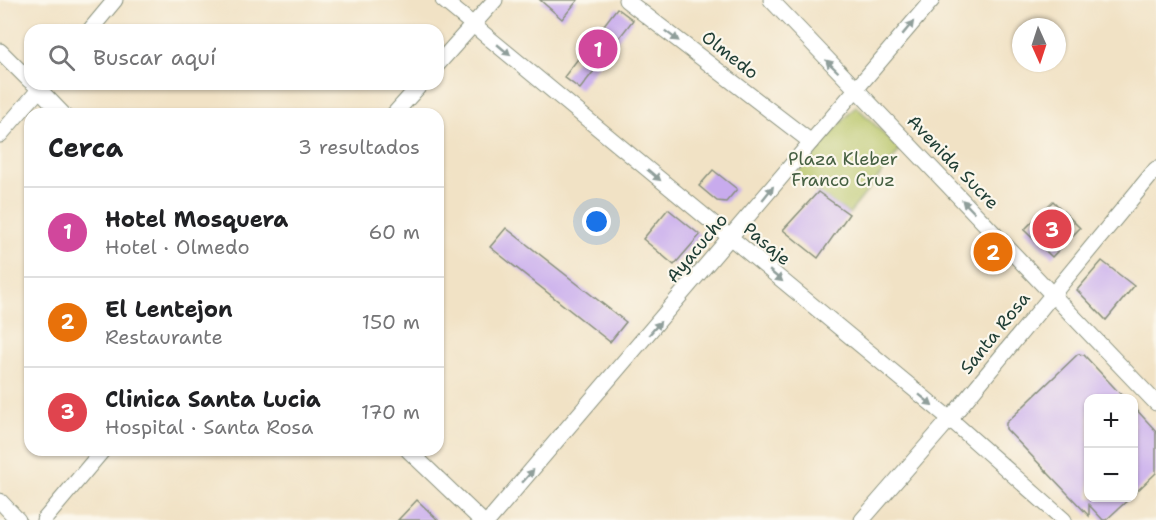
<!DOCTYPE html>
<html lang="es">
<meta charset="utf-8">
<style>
:root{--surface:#fff;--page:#f6f6f6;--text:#202124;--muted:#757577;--line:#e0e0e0;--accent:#d93025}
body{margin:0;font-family:"Shantell Sans",sans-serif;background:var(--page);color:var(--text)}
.controls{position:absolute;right:18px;bottom:18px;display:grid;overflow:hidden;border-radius:12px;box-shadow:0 2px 4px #0004}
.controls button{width:54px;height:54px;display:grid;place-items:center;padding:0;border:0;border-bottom:2px solid var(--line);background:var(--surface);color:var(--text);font:30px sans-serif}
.compass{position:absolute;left:1012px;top:18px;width:54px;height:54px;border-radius:50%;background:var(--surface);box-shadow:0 2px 4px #0004;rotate:177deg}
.you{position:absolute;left:597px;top:222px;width:21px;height:21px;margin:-15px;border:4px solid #fff;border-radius:50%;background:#1a73e8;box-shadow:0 0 0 9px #1a73e833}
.badge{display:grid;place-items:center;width:39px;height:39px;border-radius:50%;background:var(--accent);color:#fff;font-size:20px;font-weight:700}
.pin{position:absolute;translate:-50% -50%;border:3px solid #fff;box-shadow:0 2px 6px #0006}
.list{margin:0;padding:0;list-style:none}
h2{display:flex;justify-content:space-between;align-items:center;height:78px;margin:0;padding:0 24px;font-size:26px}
h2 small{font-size:20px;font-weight:400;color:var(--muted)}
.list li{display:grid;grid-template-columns:39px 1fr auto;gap:18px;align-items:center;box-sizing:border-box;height:90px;padding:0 24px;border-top:2px solid var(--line)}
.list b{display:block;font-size:22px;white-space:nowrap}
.list p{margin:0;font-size:20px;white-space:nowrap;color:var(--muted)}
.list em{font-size:20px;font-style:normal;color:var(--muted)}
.icon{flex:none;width:33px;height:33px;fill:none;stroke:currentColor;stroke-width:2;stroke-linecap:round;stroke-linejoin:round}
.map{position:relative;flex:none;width:1156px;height:520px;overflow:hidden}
.search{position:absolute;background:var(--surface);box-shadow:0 2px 4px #0004;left:24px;top:24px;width:420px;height:66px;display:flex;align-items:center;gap:15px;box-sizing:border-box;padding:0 21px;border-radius:18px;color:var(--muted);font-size:22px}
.panel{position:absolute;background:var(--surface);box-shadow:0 2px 4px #0004;left:24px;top:108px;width:420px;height:348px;border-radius:18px}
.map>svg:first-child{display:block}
.green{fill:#b8c567;stroke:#6c814e;stroke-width:1.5}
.building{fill:#c8abed}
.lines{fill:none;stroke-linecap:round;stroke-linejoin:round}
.minor-casing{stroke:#88907c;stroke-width:17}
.minor{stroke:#fff;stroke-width:15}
.oneway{fill:#8f9e9a}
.labels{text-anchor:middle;stroke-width:4.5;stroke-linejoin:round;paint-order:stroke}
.street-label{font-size:18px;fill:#1f3d34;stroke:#fbf7ec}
.park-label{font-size:18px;fill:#455f41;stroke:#fbf7ec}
</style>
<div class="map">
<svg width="1156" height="520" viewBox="0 0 1156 520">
<rect width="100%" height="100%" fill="#fbf7ec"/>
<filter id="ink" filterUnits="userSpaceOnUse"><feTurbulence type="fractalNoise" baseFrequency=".0167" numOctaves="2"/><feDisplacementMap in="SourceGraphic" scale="12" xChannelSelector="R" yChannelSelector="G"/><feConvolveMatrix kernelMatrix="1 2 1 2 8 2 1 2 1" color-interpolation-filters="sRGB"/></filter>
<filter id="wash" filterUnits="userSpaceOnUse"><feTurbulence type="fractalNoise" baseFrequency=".008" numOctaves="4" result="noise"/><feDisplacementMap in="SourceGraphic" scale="24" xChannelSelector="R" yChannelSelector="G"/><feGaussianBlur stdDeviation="1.35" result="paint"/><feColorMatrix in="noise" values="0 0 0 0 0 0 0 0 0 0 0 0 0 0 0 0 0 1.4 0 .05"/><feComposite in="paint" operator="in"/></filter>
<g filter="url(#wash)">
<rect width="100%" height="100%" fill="#f1e2c5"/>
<polygon class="green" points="856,106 900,150 849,214 794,176"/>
<g id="blocks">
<g class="building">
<polygon points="540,0 578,0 562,19"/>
<polygon points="617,8 633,20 580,89 564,77"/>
<polygon points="713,170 737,189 726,202 717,201 699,186"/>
<polygon points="818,192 849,214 818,258 783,230"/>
<polygon points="1053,201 1080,228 1052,257 1024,230"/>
<polygon points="668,209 700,235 674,265 643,239"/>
<polygon points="506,228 626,322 610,342 490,247"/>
<polygon points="1102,261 1134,286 1106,320 1077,290"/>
<polygon points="1078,354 1084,355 1125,399 1089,399 1089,498 1130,498 1106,520 1103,520 1089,505 1089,516 1006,429 1006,423"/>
<polygon points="1134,407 1156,431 1156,473 1134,494"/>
<polygon points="417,500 438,520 398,520"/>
</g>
</g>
</g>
<g filter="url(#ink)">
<use href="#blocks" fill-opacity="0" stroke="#88907c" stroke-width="1.5"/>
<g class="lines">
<g class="minor-casing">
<g id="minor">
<polyline points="443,0 950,419 1064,520"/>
<polyline points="626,0 811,142"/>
<polyline points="771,0 1156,403"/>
<polyline points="90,30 115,0"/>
<polyline points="0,51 30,81"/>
<polyline points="438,64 495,0"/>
<polyline points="34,84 63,114"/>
<polyline points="394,114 421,84"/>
<polyline points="0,135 44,84"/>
<polyline points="408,450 481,520"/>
<polyline points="0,501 18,520"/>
<polyline points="44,520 103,450"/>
<polyline points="489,520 932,0"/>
<polyline points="862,520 950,419 1156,169"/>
</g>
</g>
<use href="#minor" class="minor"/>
</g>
<defs><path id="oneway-solid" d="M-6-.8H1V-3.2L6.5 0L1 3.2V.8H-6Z" transform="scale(1.5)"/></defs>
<g class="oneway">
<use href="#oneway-solid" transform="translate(908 28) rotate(-50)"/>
<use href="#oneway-solid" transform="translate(672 36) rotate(37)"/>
<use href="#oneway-solid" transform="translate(504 50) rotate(40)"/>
<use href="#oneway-solid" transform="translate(832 66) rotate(-136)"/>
<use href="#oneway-solid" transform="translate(654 175) rotate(40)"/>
<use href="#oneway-solid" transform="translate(768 193) rotate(-51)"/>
<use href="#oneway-solid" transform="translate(968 206) rotate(-134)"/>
<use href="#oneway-solid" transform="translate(776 276) rotate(40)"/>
<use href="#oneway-solid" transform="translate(655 328) rotate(-49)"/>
<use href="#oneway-solid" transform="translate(926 400) rotate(39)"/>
<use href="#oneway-solid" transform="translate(528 476) rotate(-49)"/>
</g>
</g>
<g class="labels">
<g class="street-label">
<text transform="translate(730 55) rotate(38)" y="6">Olmedo</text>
<text transform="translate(953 162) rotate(46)" y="6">Avenida Sucre</text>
<text transform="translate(767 244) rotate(40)" y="6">Pasaje</text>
<text transform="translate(697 248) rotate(-50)" y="6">Ayacucho</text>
<text transform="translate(995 333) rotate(-51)" y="6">Santa Rosa</text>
</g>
<g class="park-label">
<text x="843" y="165">Plaza Kleber<tspan x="843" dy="21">Franco Cruz</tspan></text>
</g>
</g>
</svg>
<div class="controls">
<button>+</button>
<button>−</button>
</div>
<svg class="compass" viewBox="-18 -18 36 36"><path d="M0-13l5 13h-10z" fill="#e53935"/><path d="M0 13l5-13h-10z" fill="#757577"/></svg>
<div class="you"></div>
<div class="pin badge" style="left:598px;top:49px;background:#d1479c">1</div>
<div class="pin badge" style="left:993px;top:252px;background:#e8710a">2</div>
<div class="pin badge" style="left:1052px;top:229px;background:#e0444e">3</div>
<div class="search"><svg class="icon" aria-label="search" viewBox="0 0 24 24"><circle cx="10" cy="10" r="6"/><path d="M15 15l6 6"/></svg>Buscar aquí</div>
<section class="panel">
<h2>Cerca<small>3 resultados</small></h2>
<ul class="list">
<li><span class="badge" style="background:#d1479c">1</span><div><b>Hotel Mosquera</b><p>Hotel · Olmedo</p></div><em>60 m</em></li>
<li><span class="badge" style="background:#e8710a">2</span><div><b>El Lentejon</b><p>Restaurante</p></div><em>150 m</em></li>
<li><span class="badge" style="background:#e0444e">3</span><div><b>Clinica Santa Lucia</b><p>Hospital · Santa Rosa</p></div><em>170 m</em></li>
</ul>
</section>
</div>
